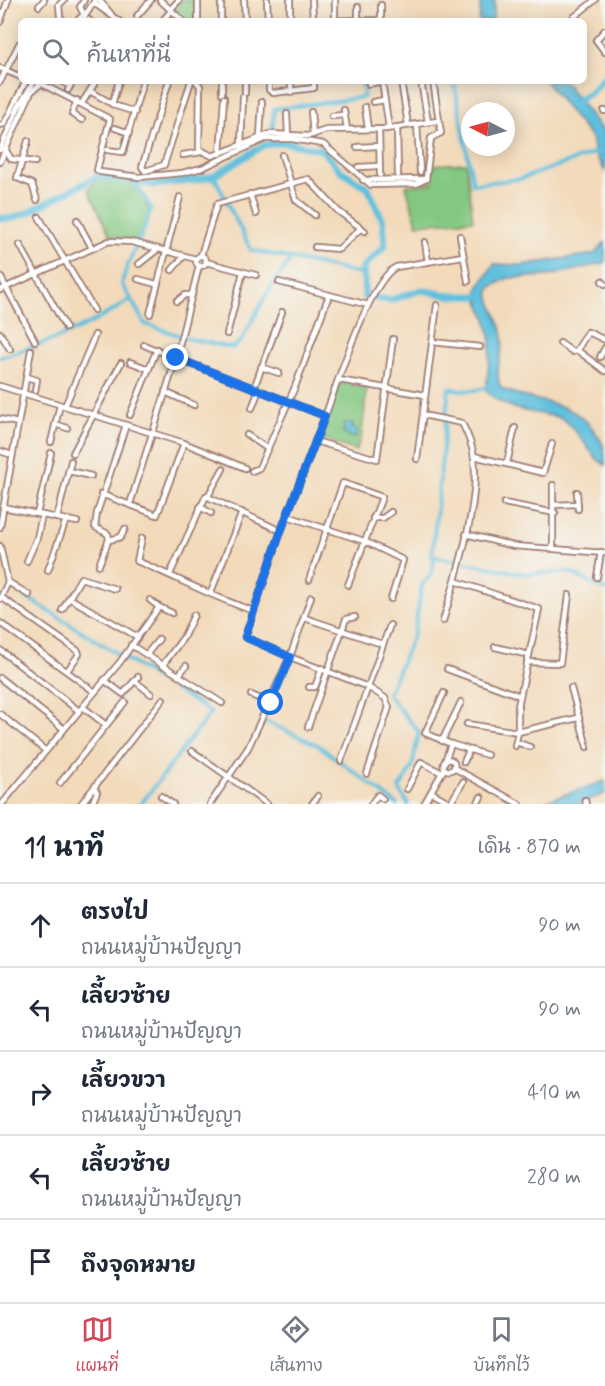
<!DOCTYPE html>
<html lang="th">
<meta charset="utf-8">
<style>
:root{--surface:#fff;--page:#f2f2f3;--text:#1f2937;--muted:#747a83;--line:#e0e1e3;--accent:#d1495b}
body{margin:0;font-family:Mynerve,"Playpen Sans Thai",sans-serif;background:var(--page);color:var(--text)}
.compass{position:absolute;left:461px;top:102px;width:54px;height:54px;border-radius:50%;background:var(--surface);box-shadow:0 3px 15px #0003;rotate:276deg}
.stop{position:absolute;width:18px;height:18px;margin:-14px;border:4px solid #1a73e8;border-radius:50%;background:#fff}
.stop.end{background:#1a73e8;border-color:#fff;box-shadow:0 2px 6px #0008}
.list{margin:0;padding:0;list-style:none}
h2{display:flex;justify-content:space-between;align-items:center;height:78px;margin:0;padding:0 24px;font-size:26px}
h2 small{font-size:20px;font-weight:400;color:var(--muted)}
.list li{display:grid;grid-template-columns:39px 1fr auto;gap:18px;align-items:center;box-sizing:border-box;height:84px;padding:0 24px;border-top:2px solid var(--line)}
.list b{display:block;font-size:22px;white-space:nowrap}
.list p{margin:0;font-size:20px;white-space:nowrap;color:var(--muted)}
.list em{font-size:20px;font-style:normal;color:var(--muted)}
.icon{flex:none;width:33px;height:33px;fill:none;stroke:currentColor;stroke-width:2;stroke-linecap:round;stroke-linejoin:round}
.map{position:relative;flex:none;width:605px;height:804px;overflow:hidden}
.search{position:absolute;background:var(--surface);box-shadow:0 3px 15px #0003;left:18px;right:18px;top:18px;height:66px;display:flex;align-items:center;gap:15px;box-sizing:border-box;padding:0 21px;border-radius:9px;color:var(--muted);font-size:22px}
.sheet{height:498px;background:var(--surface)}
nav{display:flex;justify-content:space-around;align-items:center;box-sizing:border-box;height:84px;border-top:2px solid var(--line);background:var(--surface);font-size:16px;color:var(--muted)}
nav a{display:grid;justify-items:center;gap:3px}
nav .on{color:var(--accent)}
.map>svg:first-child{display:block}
.green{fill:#83c780;stroke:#667356;stroke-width:1.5}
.water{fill:#5ebfdd;stroke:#546f84;stroke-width:1.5}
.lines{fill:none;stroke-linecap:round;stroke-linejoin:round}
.canal{stroke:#5ebfdd;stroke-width:4}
.river{stroke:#5ebfdd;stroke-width:7}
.minor-casing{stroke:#9e7c72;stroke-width:8}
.minor{stroke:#fff;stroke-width:4.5}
.route{stroke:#1a73e8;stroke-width:8}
</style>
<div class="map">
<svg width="605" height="804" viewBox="0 0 605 804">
<rect width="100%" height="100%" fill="#f6f6f2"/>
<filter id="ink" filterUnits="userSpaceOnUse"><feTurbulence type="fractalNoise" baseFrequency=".0167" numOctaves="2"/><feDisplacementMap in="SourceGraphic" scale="12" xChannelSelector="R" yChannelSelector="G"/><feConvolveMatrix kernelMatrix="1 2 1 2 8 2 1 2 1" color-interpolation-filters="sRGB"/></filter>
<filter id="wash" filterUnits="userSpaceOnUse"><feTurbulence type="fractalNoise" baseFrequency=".008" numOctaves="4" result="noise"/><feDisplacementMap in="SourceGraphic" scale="24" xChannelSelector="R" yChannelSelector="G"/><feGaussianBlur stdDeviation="1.35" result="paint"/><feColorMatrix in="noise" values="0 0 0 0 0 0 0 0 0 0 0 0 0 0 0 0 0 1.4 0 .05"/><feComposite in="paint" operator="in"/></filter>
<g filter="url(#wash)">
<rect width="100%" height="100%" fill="#f2daba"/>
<g class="green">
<polygon points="182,0 196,0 196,19 184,19 176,12 177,6"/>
<polygon points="466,163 473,220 417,224 406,186 432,183 430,165"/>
<polygon points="98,179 118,179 138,186 150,212 139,242 110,235 88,189"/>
<polygon points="340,383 367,387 362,434 356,451 319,437"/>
</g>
<g class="water">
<polygon points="481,0 495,0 493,21 479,21"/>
<polygon points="545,81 564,81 602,130 605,136 605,171 595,155 592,139"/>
<path d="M 605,242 L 605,263 L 549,276 L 508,278 L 491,287 L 489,292 C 491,310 504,324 503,342 C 501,359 494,372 501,388 C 532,404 569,398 592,428 C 604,444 605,445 605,465 C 588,455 582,433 564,420 C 559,416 549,416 542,414 C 522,411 500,406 486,391 L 491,341 L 486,318 L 477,296 L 478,288 L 494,264 L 521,265 L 594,254 Z"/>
<polygon points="345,423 353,424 352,428 358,431 355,438 343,433"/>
<polygon points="605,781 605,794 578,804 536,804"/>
</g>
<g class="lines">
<g class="canal">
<polyline points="454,81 473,184 520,179 600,151"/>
<polyline points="272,142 274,109 364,97 362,81"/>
<polyline points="214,176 251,250 362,274"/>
<path d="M 137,184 L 151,208 C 145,236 127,257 122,284 L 145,324 L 190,339 L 233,348 L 241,341 L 268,292 L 291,259"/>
<path d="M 0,357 C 50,342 87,329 131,299"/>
<path d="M 490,385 C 476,393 464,391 449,388 L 432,556 L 524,574 L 569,572 L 605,590"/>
<polyline points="23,595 211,712 141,804"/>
<polyline points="264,721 318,745 397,804"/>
<polyline points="408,804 399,789 412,767 419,732 388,695 414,633 422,585 430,576 435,557"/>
</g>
<g class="river">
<polyline points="574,103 592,91 605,76"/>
<polyline points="0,218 9,219 27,213 98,176 154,185 196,180 214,176 264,145 283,142 322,150 341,171 368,188 383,221 385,246 363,267 365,297 391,300 421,290 452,296 482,296"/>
</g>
</g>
</g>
<g filter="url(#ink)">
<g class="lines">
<g class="minor-casing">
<g id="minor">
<polyline points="99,0 111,14"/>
<polyline points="160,0 183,21"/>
<polyline points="198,0 198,21"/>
<polyline points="244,0 245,21"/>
<polyline points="267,0 268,21"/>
<polyline points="290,0 290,21"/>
<polyline points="312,0 313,21"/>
<polyline points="335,0 335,21"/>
<polyline points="94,3 119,21"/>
<polyline points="39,6 44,0"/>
<polyline points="358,7 358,20"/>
<polyline points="170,10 179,0"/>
<polyline points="83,13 80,7 84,0"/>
<polyline points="137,16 151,0"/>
<polyline points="89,20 90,21"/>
<polyline points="64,21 60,17 59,5 64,0"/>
<polyline points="77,21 89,10"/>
<polyline points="82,21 95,0"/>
<polyline points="162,21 171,11"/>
<polyline points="221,21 221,0"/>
<polyline points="298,21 378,20 381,18 381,5"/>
<polyline points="569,21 595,0"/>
<polyline points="0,22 8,0"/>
<polyline points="605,30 596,40 605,52"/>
<polyline points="0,68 21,77"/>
<polyline points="36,81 110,119 97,170 100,172 139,177 182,173 202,168 265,139 292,139 323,144 371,185 416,184 426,179"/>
<polyline points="61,81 70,86"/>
<polyline points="169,81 142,167 145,171 164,165 191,81"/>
<polyline points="196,81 200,86 199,149 212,156 270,134 308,136 326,130 386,129 437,121"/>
<polyline points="222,81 222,93"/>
<polyline points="245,81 245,93"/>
<polyline points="269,81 269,90 273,93 314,88 314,81"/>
<polyline points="291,81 291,92"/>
<polyline points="382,81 389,128"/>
<polyline points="401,81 408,125"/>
<polyline points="421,81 428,122"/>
<polyline points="0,82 19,44"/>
<polyline points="369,84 382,81"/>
<polyline points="68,90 73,81"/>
<polyline points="90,91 116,106 135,112"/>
<polyline points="77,100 72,114 82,120"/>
<polyline points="373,102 384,100"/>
<polyline points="82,103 96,81"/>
<polyline points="112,104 119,81"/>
<polyline points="365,107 368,129"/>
<polyline points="344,110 347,129"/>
<polyline points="604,111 605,111"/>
<polyline points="311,112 313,135"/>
<polyline points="287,114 288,135"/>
<polyline points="332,116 344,115"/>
<polyline points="417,124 420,172"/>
<polyline points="0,125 4,124 26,81"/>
<polyline points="397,127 398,175"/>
<polyline points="115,128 129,133"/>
<polyline points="379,129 380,175"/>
<polyline points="260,137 262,102"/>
<polyline points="28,141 17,178 32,184 37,200"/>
<polyline points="241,146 243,97"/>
<polyline points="357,147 379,146"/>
<polyline points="5,149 11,159 35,162"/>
<polyline points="0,150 18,108 34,81"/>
<polyline points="107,150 123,152 143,81"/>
<polyline points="220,154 224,98"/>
<polyline points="183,155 201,152"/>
<polyline points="282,155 296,200 315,215"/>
<polyline points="0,162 31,92 44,81"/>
<polyline points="358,167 379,166"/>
<polyline points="426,179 431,138 441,133 433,81"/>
<polyline points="363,180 426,179"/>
<polyline points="250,194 256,214"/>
<polyline points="39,217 94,310"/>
<polyline points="77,220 92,248"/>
<polyline points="460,236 468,281"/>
<polyline points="425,242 428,262"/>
<polyline points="20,245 66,328"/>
<polyline points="315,247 339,249 361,228"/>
<polyline points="201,255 217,204 308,179 338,211 365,231"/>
<circle cx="201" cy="261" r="5"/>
<polyline points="206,262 256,275"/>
<polyline points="139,264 158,249"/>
<polyline points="199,266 176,358 325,416 281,531 245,637 290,657 248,748 210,804"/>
<polyline points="172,270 184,256"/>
<polyline points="0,276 35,341"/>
<polyline points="138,279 156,284"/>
<polyline points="602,281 605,284"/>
<polyline points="279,282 368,305"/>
<polyline points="0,290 109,241 132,242 196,259"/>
<polyline points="177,301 185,295 192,295"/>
<polyline points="150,314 180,197"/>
<polyline points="0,333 10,349"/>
<polyline points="227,334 243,272"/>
<polyline points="432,342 480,347"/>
<polyline points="560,343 573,352 577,350 605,371"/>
<polyline points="144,345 176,358 154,429"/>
<polyline points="577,350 588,332 605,340"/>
<polyline points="600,357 605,348"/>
<polyline points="130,362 149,369"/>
<polyline points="261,367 279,373"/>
<polyline points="26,377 37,380 35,391"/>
<polyline points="339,380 425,395"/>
<polyline points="0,386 184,443 245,468"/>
<polyline points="254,388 282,312"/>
<polyline points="165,392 194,405"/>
<polyline points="65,406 95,335"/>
<polyline points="252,408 259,390"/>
<polyline points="130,415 157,349"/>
<path d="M 423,415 L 462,423 C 467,433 473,446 474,458 C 480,502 456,578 443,621"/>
<path d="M 325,416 C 337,385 369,281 396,267 L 463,256"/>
<polyline points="0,419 18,423"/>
<polyline points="55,424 67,428"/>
<polyline points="247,435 268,449"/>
<polyline points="315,441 377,459 393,339"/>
<polyline points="51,442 60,405"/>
<polyline points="0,451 12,455"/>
<polyline points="73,453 121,363"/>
<polyline points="474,456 543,473 552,444"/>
<polyline points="417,459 437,305"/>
<polyline points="507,463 515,428"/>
<polyline points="69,471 91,476"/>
<polyline points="252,471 259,468 295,387 329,295"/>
<polyline points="553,485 553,547"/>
<polyline points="577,492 578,509"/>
<polyline points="101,494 157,515 184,443"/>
<polyline points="208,496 223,469"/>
<polyline points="504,503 555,513"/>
<polyline points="130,504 152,434"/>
<polyline points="554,505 578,504"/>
<polyline points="3,507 77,522"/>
<polyline points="200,507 211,513"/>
<polyline points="37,514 51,453"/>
<polyline points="287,516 364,541 403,560 391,599"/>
<polyline points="57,518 71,461"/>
<polyline points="373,518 383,518 391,512"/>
<polyline points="0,527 31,350"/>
<polyline points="466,534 514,546 605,553"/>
<path d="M 142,538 L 137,561 C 176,577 214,598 254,611"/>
<polyline points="109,540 121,537 125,529"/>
<polyline points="0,546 8,582 0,599"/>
<polyline points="27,561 37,538 42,515"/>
<polyline points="99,565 109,539 108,534 95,527 97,513 126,425"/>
<polyline points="48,570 66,520"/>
<polyline points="170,574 206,496 281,531"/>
<polyline points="597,577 601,552"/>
<polyline points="309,580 343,483 382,497 348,585"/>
<polyline points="455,581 539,609 518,706 518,732 515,746"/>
<polyline points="8,582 29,595"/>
<polyline points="211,592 242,512"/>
<polyline points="1,597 78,651 79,654 67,671"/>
<polyline points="311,597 290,657 368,687 341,761"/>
<polyline points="69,598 138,637"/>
<polyline points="159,607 172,613"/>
<polyline points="62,610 81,578 115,589"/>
<polyline points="305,618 382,644"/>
<polyline points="0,623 95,692"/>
<polyline points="131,645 222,703"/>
<polyline points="495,647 529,655"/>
<polyline points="0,650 79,711"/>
<polyline points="146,655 159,639"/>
<polyline points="527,662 560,663 569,595"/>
<polyline points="162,666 183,638 194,615"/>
<polyline points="447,669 520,696"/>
<polyline points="178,676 186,666"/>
<polyline points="0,678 64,729"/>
<polyline points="104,680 123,694 138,677"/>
<polyline points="135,681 151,694"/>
<polyline points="309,687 315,687 322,668"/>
<polyline points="571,688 587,747"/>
<polyline points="444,693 425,733 451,744 445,761"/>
<polyline points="251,695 271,703"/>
<polyline points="83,707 106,725"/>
<polyline points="0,714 46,751"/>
<polyline points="467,724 518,732 578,718"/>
<polyline points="308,727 346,619 355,617"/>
<polyline points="442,741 461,702"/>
<polyline points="516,742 530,747"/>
<polyline points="451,744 487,755"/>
<polyline points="192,751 267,804"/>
<circle cx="449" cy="765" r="5.5"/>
<polyline points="464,762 469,750"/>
<polyline points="454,768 519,804"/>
<polyline points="367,774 389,707 385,698 368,687 390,625"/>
<polyline points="60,783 125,702"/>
<polyline points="407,789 421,762 442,773"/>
<polyline points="431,792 452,804"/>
<polyline points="161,796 173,804"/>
<polyline points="585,800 586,804"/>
<polyline points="2,804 120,662 159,607 150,600"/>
<polyline points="81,804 163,699"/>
<polyline points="92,804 97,792 94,788"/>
<polyline points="312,804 318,796"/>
<polyline points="371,804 378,795 383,799"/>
<polyline points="424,804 444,769"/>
<polyline points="450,804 463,782"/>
<polyline points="477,804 481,797"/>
</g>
</g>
<use href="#minor" class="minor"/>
</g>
</g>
<g class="lines" filter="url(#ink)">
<polyline class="route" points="176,358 325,416 281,531 245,637 290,657 271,703"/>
</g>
</svg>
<svg class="compass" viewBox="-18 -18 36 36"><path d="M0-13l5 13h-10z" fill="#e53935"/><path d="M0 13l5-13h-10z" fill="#747a83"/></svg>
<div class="stop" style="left:271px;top:703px"></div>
<div class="stop end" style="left:176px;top:358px"></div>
<div class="search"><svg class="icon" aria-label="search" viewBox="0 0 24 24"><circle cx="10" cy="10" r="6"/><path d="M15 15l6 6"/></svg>ค้นหาที่นี่</div>
</div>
<section class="sheet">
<h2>11 นาที<small>เดิน · 870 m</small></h2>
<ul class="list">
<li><svg class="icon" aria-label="ahead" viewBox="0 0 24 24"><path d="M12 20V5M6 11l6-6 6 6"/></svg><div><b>ตรงไป</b><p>ถนนหมู่บ้านปัญญา</p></div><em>90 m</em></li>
<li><svg class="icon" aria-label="left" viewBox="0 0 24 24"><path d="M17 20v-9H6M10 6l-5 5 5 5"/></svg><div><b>เลี้ยวซ้าย</b><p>ถนนหมู่บ้านปัญญา</p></div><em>90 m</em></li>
<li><svg class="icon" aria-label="right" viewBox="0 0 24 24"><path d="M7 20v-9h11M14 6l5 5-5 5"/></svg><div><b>เลี้ยวขวา</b><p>ถนนหมู่บ้านปัญญา</p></div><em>410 m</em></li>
<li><svg class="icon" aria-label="left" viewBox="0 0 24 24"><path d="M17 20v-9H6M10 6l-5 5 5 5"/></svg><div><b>เลี้ยวซ้าย</b><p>ถนนหมู่บ้านปัญญา</p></div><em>280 m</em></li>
<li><svg class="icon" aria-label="arrive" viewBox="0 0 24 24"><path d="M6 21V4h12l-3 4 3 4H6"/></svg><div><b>ถึงจุดหมาย</b></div></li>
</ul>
</section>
<nav>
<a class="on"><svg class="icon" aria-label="map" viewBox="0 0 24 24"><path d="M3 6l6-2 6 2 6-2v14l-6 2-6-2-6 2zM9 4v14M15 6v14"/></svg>แผนที่</a>
<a><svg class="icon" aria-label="directions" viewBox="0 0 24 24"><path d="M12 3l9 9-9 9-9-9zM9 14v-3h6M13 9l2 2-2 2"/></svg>เส้นทาง</a>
<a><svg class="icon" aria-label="saved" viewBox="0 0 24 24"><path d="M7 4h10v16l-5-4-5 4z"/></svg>บันทึกไว้</a>
</nav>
